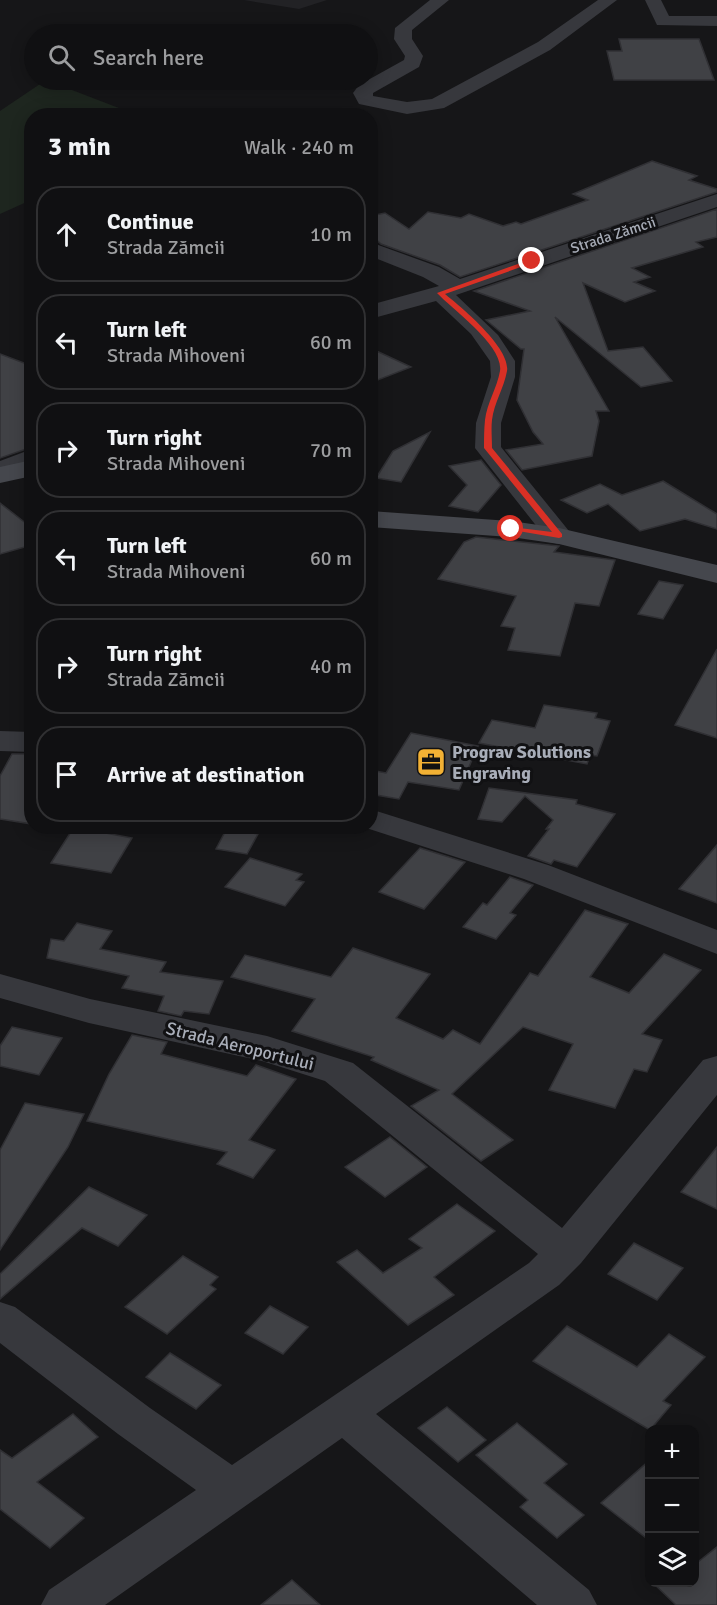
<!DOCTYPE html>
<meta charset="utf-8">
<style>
:root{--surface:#101012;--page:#19191b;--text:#f1f3f6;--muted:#9c9d9f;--line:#303032}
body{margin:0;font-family:Signika,sans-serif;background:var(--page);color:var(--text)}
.controls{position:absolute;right:18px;bottom:18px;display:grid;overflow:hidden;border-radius:12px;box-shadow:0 3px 15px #0003}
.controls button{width:54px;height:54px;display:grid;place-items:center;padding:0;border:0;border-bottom:2px solid var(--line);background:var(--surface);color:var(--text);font:30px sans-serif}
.stop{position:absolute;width:18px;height:18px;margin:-14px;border:4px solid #d93025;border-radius:50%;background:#fff}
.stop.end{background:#d93025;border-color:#fff;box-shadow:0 2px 6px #0008}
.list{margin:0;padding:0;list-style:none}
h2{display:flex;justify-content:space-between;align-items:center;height:78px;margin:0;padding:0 24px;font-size:26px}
h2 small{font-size:20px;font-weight:400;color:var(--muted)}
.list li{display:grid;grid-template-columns:39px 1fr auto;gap:18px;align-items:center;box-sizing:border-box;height:96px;margin:0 12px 12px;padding:0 12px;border:2px solid var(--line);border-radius:24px}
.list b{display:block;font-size:22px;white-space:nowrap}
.list p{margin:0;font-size:20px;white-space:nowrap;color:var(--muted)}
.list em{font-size:20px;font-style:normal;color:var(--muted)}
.icon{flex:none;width:33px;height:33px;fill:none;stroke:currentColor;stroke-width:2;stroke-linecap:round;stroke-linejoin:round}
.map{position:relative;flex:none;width:717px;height:1605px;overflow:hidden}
.search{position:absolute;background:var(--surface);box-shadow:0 3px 15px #0003;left:24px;top:24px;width:354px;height:66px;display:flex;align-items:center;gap:15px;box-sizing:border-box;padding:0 21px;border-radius:33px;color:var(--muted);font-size:22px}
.panel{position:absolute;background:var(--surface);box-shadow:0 3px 15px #0003;left:24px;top:108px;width:354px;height:726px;border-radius:24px}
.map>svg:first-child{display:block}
.built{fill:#222225}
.green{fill:#1e261f}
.building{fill:#404145;stroke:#303034;stroke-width:1.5}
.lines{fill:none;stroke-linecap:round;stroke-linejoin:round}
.minor{fill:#37383d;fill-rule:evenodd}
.secondary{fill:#45474d;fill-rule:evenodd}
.route{fill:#d93025}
.labels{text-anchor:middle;stroke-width:6;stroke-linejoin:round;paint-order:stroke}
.far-street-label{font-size:15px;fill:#a8adb8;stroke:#111113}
.poi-label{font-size:18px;font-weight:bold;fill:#a8adb8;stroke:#111113;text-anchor:start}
.street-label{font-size:18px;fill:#a8adb8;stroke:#111113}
</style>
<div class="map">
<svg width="717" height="1605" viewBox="0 0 717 1605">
<rect width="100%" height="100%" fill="#161618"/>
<polygon class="built" points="244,0 327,0 299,9"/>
<polygon class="green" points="46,80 137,115 32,116 31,200 0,214 0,111"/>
<g class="building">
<polygon points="619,39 699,39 714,80 614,80 607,51 622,51"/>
<polygon points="652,161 697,176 689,180 717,189 717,192 460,277 440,265 381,244 370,234 370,216 385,213 409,229 428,212 461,218 469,214 503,226 516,222 521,224 588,200 573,194"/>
<polygon points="717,209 717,237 696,242 703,247 632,268 650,277 634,282 655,291 625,302 583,283 608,351 643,347 672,381 641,387 555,317 609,411 596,411 599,421 592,456 522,470 506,450 543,444 533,432 517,400 524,349 521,349 486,320 530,311 474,291"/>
<polygon points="370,348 411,367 370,383"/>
<polygon points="0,354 32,366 32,447 0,458"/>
<polygon points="430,432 401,482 376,478 393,451"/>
<polygon points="481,460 501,485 478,512 449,506 467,485 449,466"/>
<polygon points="663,481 717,514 717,529 685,519 640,531 608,504 587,513 561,500 600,484 622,495"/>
<polygon points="0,503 32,528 32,545 0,554"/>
<polygon points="476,537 559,546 554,552 615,560 599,606 575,603 560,656 508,650 515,628 501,626 516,596 438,579 464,542"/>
<polygon points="659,581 683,585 663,619 638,614"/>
<polygon points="717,649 717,738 675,725"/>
<polygon points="544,705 597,713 595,718 610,721 597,756 590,755 587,764 479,743 492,720 535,728"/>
<polygon points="411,733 478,746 459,790 408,782 399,799 370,794 370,770 386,773"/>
<polygon points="12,754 32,754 32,824 0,819 0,776"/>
<polygon points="489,788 577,800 576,804 615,814 577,867 554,860 551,864 528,856 549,829 546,829 553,820 525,796 502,822 478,819"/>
<polygon points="74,827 132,838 111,873 51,863"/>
<polygon points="227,828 258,834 247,854 216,849"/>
<polygon points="717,845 717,903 679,889"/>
<polygon points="420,848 465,862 424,909 379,892"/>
<polygon points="250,858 302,874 296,880 304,882 285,906 225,887"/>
<polygon points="510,877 533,885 510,913 516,915 496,939 463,927 483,903 487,905"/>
<polygon points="585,910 628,924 590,977 629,993 664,954 701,970 642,1034 662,1040 647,1072 634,1069 615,1108 549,1090 573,1044 523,1027 452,1094 513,1140 481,1161 411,1106 439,1090 371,1060 374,1057 292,1031 315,999 231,977 245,955 331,977 353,948 430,974 396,1018 443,1039 453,1030 480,1044 530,973 538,976"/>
<polygon points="77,923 112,931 100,949 166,962 160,972 223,981 209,1014 184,1011 181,1016 158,1011 164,996 122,988 129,976 47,958 51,939 64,941"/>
<polygon points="12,1027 62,1038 39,1075 0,1066 0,1046"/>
<polygon points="132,1035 167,1042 161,1054 247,1076 256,1065 296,1079 249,1140 275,1150 253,1178 217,1164 227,1152 87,1121 109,1074"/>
<polygon points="25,1103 84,1114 68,1147 0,1250 0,1150"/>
<polygon points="390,1137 427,1167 385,1197 345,1167"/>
<polygon points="717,1147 717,1209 681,1192"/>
<polygon points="89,1187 147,1215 118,1246 82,1228 0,1299 0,1274"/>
<polygon points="457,1204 495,1231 434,1277 454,1295 408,1325 337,1262 357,1250 383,1273 422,1248 409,1239"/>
<polygon points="634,1243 683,1268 657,1300 608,1274"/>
<polygon points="183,1256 218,1277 210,1285 216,1289 167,1334 125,1307"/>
<polygon points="270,1306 308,1327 283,1354 245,1333"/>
<polygon points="567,1326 637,1367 669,1334 705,1357 663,1401 671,1405 650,1430 533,1361"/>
<polygon points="170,1353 221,1385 196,1409 146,1377"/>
<polygon points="447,1407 486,1440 458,1462 418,1428"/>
<polygon points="73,1414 98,1437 37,1482 84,1518 50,1548 0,1509 0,1450 12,1458"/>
<polygon points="517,1423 567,1464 544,1483 584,1515 557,1538 520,1507 528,1500 476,1455"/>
<polygon points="650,1460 650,1541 601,1503"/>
<polygon points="717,1547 717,1605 676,1605 652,1582 694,1582 694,1565"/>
<polygon points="292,1580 320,1605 261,1605"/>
</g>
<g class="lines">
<g class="minor">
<polygon points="430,0 449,0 412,30 412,39 423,56 419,67 373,93 373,96 407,102 432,99 538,42 598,0 617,0 550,50 444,108 407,114 359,104 353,93 359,85 404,60 405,56 394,39 395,28"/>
<polygon points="645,0 661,0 669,16 717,16 717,26 657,25"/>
<polygon points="717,194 717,207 456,295 498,335 515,361 515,377 501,423 501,447 573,536 569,542 559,544 549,542 475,448 476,423 491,377 490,361 471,334 436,301 370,319 370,305 439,286 423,277 370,256 370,242 439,267 460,279"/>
<polygon points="32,449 32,467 0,479 0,461"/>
<polygon points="0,731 32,732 32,752 0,751"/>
<polygon points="370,809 548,865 717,930 717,954 524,879 360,826 370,826"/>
<polygon points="0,974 90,999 267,1036 353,1063 562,1228 703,1060 717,1056 717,1095 581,1263 559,1285 376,1414 589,1590 597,1605 537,1605 342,1438 105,1605 41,1605 49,1590 196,1490 118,1434 0,1343 0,1302 15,1307 150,1408 232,1465 529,1263 538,1254 325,1081 262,1061 89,1023 0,998"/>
</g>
<g class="secondary">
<polygon points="32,460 32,476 0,483 0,467"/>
<polygon points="370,511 511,521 559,528 717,565 717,583 559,544 511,537 370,527"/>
</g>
</g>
<path class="route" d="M 532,259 L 535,262 L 445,294 C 461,307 511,348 507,371 C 504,388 494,403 492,420 C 491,429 492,438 492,448 L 562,534 L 562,537 L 559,538 L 507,529 L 511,527 L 552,532 L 484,448 C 484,439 484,429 485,420 C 487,403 497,388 500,371 C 504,346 452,309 437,293 Z"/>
<defs>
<g id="office-square" transform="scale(1.5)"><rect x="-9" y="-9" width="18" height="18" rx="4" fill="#f2b134" stroke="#111113"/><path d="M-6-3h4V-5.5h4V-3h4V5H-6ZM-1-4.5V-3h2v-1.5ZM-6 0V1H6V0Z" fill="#111"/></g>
</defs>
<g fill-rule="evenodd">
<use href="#office-square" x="431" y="762"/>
</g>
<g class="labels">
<g class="far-street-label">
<text transform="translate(613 235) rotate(-18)" y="5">Strada Zămcii</text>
</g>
<g class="poi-label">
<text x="452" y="758">Prograv Solutions<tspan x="452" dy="21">Engraving</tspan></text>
</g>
<g class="street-label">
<text transform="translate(240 1046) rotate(14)" y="6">Strada Aeroportului</text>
</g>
</g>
</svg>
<div class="controls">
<button>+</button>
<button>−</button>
<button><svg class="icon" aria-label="layers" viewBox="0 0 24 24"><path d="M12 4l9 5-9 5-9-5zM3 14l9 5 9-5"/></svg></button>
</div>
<div class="stop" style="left:511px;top:529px"></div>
<div class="stop end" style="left:532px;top:261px"></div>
<div class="search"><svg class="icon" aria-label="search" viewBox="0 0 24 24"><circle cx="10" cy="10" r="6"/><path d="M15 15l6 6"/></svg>Search here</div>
<section class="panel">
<h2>3 min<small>Walk · 240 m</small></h2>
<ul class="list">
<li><svg class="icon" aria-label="ahead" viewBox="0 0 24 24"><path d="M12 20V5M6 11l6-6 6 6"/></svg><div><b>Continue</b><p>Strada Zămcii</p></div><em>10 m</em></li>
<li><svg class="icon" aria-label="left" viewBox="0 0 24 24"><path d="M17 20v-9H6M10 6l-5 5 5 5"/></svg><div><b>Turn left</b><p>Strada Mihoveni</p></div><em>60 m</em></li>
<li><svg class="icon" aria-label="right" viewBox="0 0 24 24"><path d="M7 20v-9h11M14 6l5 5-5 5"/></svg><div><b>Turn right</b><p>Strada Mihoveni</p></div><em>70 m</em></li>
<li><svg class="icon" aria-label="left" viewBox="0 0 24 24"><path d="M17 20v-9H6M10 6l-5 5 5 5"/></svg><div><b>Turn left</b><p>Strada Mihoveni</p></div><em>60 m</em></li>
<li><svg class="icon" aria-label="right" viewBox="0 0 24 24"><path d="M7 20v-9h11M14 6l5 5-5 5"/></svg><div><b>Turn right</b><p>Strada Zămcii</p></div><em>40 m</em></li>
<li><svg class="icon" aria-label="arrive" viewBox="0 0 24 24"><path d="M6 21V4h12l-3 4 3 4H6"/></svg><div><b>Arrive at destination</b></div></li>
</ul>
</section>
</div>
